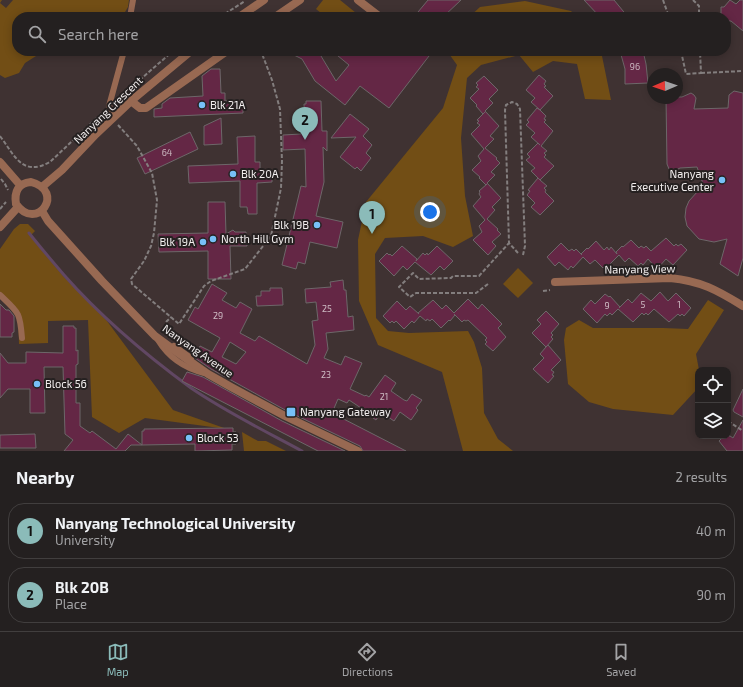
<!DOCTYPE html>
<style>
:root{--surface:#242020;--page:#302d2d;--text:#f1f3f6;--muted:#a3a3a5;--line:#413e3e;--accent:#8bbbb9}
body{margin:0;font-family:"Exo 2",sans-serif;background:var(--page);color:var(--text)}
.controls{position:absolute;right:12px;bottom:12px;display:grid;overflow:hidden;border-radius:8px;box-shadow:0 2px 10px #0003}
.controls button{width:36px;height:36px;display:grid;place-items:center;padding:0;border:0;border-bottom:1px solid var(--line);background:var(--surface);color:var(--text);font:20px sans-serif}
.compass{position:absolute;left:647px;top:68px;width:36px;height:36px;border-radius:50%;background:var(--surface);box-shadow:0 2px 10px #0003;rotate:268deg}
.you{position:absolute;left:430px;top:212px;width:14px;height:14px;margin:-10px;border:3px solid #fff;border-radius:50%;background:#1a73e8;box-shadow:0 0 0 6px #1a73e833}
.badge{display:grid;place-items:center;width:26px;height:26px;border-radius:50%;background:var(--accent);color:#111;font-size:13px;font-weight:700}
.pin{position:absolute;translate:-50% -33px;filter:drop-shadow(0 1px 2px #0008)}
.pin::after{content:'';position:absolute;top:21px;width:14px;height:12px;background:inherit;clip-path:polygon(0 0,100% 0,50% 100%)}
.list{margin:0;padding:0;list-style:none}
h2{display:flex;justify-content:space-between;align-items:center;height:52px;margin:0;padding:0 16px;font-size:17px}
h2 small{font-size:13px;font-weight:400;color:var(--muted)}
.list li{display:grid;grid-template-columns:26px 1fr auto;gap:12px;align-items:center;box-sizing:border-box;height:56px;margin:0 8px 8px;padding:0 8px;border:1px solid var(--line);border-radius:16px}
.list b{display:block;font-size:15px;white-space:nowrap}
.list p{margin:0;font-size:13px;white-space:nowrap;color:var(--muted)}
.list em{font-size:13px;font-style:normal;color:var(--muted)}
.icon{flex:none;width:22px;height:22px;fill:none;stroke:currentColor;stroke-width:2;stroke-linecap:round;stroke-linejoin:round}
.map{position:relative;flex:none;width:743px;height:451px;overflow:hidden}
.search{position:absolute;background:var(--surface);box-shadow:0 2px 10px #0003;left:12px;right:12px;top:12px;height:44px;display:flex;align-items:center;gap:10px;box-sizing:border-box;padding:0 14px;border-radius:16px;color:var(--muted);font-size:15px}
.sheet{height:180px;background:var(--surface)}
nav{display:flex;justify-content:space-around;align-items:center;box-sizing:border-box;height:56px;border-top:1px solid var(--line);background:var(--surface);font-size:11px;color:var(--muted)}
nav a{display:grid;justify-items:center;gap:2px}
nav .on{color:var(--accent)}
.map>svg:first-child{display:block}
.built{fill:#3f3232;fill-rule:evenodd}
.green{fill:#724e15}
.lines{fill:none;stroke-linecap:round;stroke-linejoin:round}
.stream{stroke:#614763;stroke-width:3}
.building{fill:#642745;stroke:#6d6769;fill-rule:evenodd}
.path{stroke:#837e7e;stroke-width:2;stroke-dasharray:4 2;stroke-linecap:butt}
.service{stroke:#986952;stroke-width:6}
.minor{stroke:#986952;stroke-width:8}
.poi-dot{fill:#77c0f7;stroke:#262121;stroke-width:1.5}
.labels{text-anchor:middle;stroke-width:4;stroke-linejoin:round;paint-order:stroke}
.number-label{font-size:9px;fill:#cebcc4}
.poi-label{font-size:11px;fill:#f2eeee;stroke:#262121;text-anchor:start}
.street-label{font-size:11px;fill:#f2eeee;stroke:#262121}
</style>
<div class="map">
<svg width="743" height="451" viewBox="0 0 743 451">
<rect width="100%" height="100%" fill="#302b2b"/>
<path class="built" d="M 0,0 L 743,0 L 743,451 L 0,451 ZM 17,17 L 726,17 L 726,51 L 17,51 ZM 653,74 L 677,74 L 677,98 L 653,98 ZM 698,370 L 728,370 L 728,436 L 698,436 Z"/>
<g class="green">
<polygon points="0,0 2,0 0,3 6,8 13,0 129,0 128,7 122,17 17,17 17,51 44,51 25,63 19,73 5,78 0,75"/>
<polygon points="323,0 340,0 361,17 326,17 316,9"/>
<polygon points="525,1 571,11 577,17 469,17 480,7"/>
<polygon points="447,51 601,51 611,100 585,99 577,64 553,61 533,72 519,55 481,65 467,78 461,138 465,196 473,236 453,247 423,236 385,238 375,254 376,318 388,331 409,333 468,331 474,342 482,368 484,413 498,439 513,451 463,451 442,372 378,345 359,301 358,240 366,202 443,108 457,65"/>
<polygon points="20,224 28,224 35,231 30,236 64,277 107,321 173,410 227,429 145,418 119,433 92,417 88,320 48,321 48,343 19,344 18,312 0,292 0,249 14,229"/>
<polygon points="518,268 533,283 518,298 503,284"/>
<polygon points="708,300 724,310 696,354 699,370 698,370 698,388 673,415 613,409 589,402 568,384 564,340 566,328 579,320 593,328 663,328 688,329"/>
<polygon points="242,432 258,441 266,441 286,451 244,451"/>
</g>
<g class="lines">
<path class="stream" d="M 29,233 C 40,247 52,261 64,275 C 101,317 146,355 191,388 C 226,412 265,431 302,451"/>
</g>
<g class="building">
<polygon points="428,0 461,0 443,17 424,17 418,12"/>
<polygon points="584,0 614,0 628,17 600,17"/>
<polygon points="730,0 736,4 740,0 743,0 743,31 731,21 726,21 726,17 721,17 721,7 724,7"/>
<polygon points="286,51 318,51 336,81 349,65 332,51 423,51 429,56 389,108 360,86 345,105 315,81 302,59"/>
<polygon points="620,51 643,51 646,64 648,83 625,84 625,69"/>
<polygon points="211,69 220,69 221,93 225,93 225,101 243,101 243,113 154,117 154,109 162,108 162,104 170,98 203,96 202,76"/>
<polygon points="539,75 546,81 544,84 546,86 544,87 553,96 540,110 546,116 544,119 546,120 544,122 553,131 541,146 547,151 544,153 546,155 544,157 554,166 540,180 547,186 544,188 546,190 545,192 554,201 540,215 531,207 535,203 527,195 530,191 528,190 538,178 540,180 531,171 535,168 526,160 530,157 527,154 538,143 540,145 531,137 535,133 526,125 529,122 527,120 537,108 540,110 531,102 535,98 526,90"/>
<polygon points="484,76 498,90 489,99 493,103 485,111 499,126 490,136 494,139 485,148 497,158 496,159 500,163 491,172 495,175 487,183 501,198 492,207 495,210 487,219 498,229 497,230 501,234 492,242 496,246 488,255 473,240 482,232 479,226 485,220 473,206 481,197 479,194 480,192 479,191 487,184 486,185 479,178 480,177 472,170 481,161 478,156 484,149 471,134 480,125 477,123 479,121 477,120 485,112 483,114 476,106 477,105 470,98 479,89 476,87 478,85 476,83"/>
<polygon points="734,91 743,93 743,258 738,276 720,264 727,239 714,242 699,239 687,226 685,217 686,208 689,201 698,191 705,189 697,167 680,168 674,171 669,169 667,164 666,98 677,98 677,97 682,97 691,93 694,95 696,98 694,109 728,108 729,95"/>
<polygon points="306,101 321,101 322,131 327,131 327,151 323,147 324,182 316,216 343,222 337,248 310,242 305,264 298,262 296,269 282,265 301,186 306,187 305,149 283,150 283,135 301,134 301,126 305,126 304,104 306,104"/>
<polygon points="350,114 369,129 363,136 372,145 366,153 371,158 361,171 357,167 355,169 340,157 356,137 331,138"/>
<polygon points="221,118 222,144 204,145 204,126"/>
<polygon points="190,132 198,149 145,174 137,158"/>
<polygon points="255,136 255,162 260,162 260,171 272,171 272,182 257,183 257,214 248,214 247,207 240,207 240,181 189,183 188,166 238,164 237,137"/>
<polygon points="208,202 225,202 226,234 233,230 235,232 246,232 247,246 230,246 231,279 208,279 208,251 159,252 158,234 208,233"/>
<polygon points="666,238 674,246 676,244 678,246 681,244 687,250 673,265 666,259 657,269 648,259 643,265 641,263 638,266 629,258 625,262 619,255 608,266 606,265 603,268 595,260 590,264 583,257 573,268 571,266 568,270 559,262 555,266 547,257 561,243 569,251 572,249 574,251 576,249 582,255 581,254 587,248 588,249 596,241 604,250 607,247 609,250 611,247 617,254 616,252 622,246 623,247 631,240 639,248 641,246 644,248 646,246 651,251"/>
<polygon points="402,246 417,259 416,261 423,253 425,255 427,253 428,255 437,246 453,261 444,270 440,266 431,275 415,262 407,270 403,266 394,276 379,261 387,253 389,255 390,254 392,256"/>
<path d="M 343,280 L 344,290 L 346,290 L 348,317 L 353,316 L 354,330 L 326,333 L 328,349 L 324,358 L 341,365 L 345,356 L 362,363 L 350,389 L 365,396 L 366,395 L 369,397 L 385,375 L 396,383 L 391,391 L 404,400 L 407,401 L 412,394 L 422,400 L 416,408 L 418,410 L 411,420 L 400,412 L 394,421 L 381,412 L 376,420 L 366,413 L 367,412 L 349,400 L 347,403 L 338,399 L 332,413 L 406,451 L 363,451 L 360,446 L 287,411 L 211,369 L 195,358 L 195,356 L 200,346 L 212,352 L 220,338 L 188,320 L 195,307 L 198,309 L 212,284 L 227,293 L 222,300 L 236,308 L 240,302 L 252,309 L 240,333 L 255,341 L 259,336 L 307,364 L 315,345 L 312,321 L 318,320 L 316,302 L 306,303 L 305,289 L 331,287 L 330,282 ZM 230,342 L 246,352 L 236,364 L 222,357 Z"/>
<polygon points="270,288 282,288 283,305 257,306 256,296 261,296 261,291 270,291"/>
<polygon points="660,292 668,301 676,293 691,308 684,316 682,314 680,316 678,314 669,322 654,309 648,315 646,313 644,315 642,313 633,322 618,309 612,315 610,313 607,316 605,314 597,323 583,309 591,300 595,304 605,294 609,297 610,296 620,307 619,308 628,299 632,303 641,293 651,301"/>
<polygon points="468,299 478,309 482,304 502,324 498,328 506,337 493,351 485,344 487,342 485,340 487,338 468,320 466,321 464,320 462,322 454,314 455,315 450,321 449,320 441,328 432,319 430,321 427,319 426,321 420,316 414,323 412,321 404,329 396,321 394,323 392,321 390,323 383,316 397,301 406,310 410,306 419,314 418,313 433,300 442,309 446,305 454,313"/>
<polygon points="0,304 6,310 9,310 14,316 14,332 12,333 12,337 0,337"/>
<polygon points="546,311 559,324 551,333 553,335 551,337 553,339 546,347 548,345 561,360 551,370 554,372 552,375 554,376 548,383 533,369 544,358 540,354 546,347 532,333 541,324 537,320"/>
<polygon points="63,326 74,326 74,328 76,328 76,351 78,350 78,364 76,365 76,403 80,403 80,426 90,433 92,431 116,449 128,434 142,445 131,445 125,451 64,451 73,440 65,434 63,367 44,367 45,413 30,413 30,389 8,389 0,398 0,353 8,363 26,363 26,352 63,353"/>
<polygon points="187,372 203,377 282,421 345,451 318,451 182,381"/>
<polygon points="743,389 743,417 734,412 733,410"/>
<polygon points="743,420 743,451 727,451 719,441 724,436 730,436 733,438"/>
<polygon points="233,428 233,432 236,432 236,444 232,444 232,450 195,451 195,444 142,445 142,431 144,431 144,429"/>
<polygon points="35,434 36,448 0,448 0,435"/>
</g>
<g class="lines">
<g class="path">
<polyline points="663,0 669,17"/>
<polyline points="693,0 699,6 699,17"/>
<polyline points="220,17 245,1"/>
<polyline points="681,51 686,74 701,73 700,51"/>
<polyline points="701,73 743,71"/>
<polyline points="135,84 173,51"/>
<polyline points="118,125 137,146 152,173 157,200 154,233 151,246 144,261 131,279 132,284 179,324 204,286 211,281 245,269 271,236 281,188 282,161 280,109 272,80 261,51"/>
<path d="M 0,136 C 15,156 22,177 50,162 L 103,112"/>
<polyline points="1,179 5,184 8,190"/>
<polyline points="0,209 6,202"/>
<polyline points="518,253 509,243 505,110 506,105 512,102 517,104 520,109 525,246 523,255"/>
<polyline points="488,284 476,293 416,293 410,297 399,287 413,273 419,279 451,278 453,276 479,276 509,243"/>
<polyline points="543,291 550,290"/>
<polyline points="166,322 171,317"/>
<polyline points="728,421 743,431"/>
</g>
<g class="service">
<polyline points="130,17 133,0"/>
<polyline points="113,118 109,106 124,51"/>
<path d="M 0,295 C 19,313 20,312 22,338"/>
<path d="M 158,340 C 169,358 184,368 204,373"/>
<polyline points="174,346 191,358"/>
</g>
<g class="minor">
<polyline points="358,0 380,17"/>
<polyline points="239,17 264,0"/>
<polyline points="275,17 300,0"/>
<polyline points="131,101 140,108 146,108 227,51"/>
<polyline points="0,162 20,185"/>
<path d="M 31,182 C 66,191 37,233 16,204 C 14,192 18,183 31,182 Z"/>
<polyline points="42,187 62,170 96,134 131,101 191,51"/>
<polyline points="42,211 48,221 102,281 155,336 174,350 208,374 231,387 285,416 358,451"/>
<polyline points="0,227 18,207"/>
<path d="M 555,282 L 670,278 C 701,281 717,290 743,306"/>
</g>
</g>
<g class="poi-dot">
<circle cx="202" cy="105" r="4"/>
<circle cx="233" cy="174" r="4"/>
<circle cx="722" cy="180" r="4"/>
<circle cx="317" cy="225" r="4"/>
<circle cx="213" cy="239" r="4"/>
<circle cx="203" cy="242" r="4"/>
<circle cx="37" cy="384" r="4"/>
<rect x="286" y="407" width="10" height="10" rx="2"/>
<circle cx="189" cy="438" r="4"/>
</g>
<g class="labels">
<g class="number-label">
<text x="635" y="70">96</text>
<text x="167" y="156">64</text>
<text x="643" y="308">5</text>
<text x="679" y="308">1</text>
<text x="607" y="309">9</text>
<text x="327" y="312">25</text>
<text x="218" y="319">29</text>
<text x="326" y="378">23</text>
<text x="384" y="400">21</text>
</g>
<g class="poi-label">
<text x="210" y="109">Blk 21A</text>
<text x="241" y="178">Blk 20A</text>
<text x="714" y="178" text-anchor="end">Nanyang<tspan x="714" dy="13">Executive Center</tspan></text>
<text x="309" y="229" text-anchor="end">Blk 19B</text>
<text x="221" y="243">North Hill Gym</text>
<text x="195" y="246" text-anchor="end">Blk 19A</text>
<text x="45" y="388">Block 56</text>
<text x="300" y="416">Nanyang Gateway</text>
<text x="197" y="442">Block 53</text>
</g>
<g class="street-label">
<text transform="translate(108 110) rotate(-44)" y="4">Nanyang Crescent</text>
<text transform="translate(640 269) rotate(-1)" y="4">Nanyang View</text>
<text transform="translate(198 351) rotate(35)" y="4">Nanyang Avenue</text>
</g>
</g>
</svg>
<div class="controls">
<button><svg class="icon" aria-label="locate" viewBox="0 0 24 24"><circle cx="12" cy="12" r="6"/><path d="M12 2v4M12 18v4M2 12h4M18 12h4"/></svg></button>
<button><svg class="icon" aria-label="layers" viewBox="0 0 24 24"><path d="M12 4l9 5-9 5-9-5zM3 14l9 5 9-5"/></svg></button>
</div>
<svg class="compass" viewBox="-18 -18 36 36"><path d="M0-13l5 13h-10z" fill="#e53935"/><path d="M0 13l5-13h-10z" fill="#a3a3a5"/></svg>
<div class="you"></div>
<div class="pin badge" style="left:372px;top:234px">1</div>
<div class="pin badge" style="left:305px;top:140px">2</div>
<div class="search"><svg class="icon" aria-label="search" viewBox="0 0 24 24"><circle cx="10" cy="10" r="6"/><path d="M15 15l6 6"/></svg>Search here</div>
</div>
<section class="sheet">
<h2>Nearby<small>2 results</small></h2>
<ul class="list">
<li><span class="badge">1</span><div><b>Nanyang Technological University</b><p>University</p></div><em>40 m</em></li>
<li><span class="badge">2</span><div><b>Blk 20B</b><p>Place</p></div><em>90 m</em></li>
</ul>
</section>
<nav>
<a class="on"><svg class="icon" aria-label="map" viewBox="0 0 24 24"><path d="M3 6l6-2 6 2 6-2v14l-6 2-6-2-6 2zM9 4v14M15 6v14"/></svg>Map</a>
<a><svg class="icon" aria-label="directions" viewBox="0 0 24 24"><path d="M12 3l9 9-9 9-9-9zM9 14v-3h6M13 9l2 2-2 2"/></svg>Directions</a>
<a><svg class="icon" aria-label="saved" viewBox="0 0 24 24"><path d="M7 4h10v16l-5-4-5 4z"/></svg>Saved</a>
</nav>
